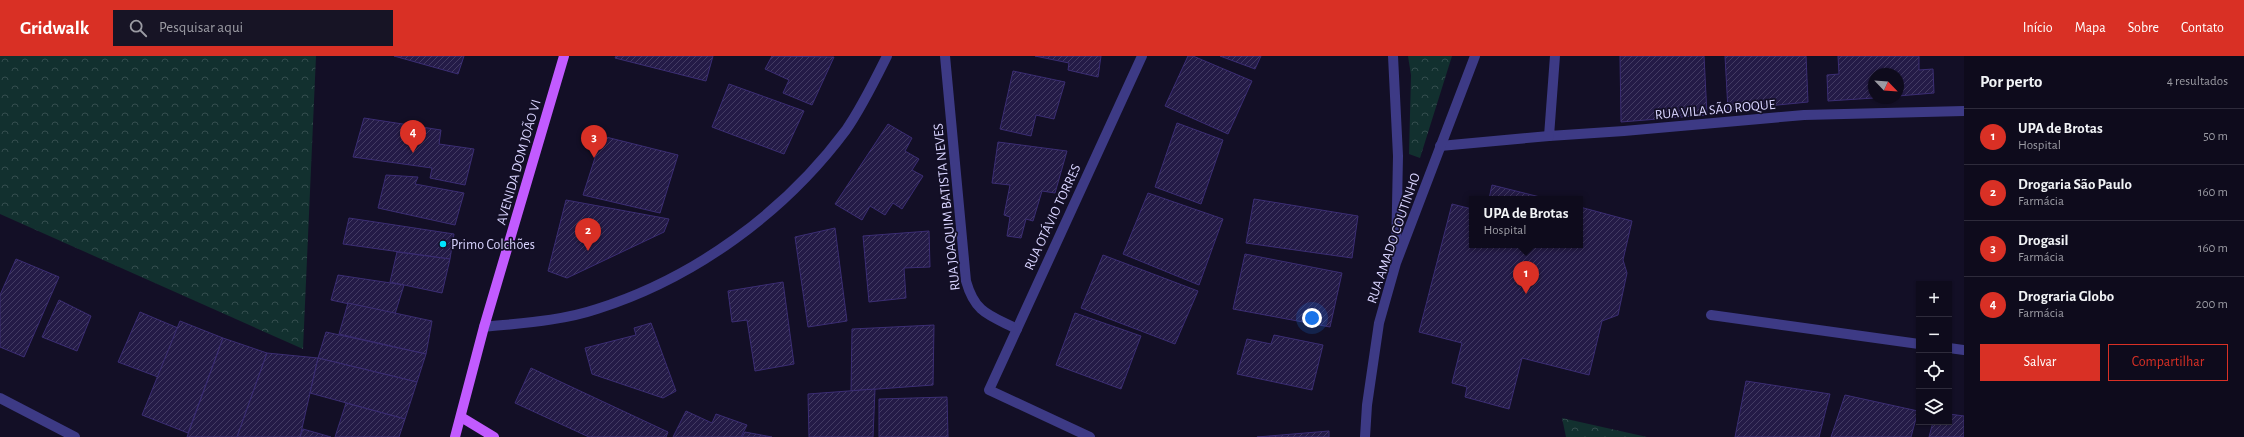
<!DOCTYPE html>
<html lang="pt">
<meta charset="utf-8">
<style>
:root{--surface:#0e0b1c;--page:#171425;--text:#f1f3f6;--muted:#9b9ba3;--line:#2e2b3b;--accent:#d93025}
body{margin:0;font-family:"Alegreya Sans",sans-serif;background:var(--page);color:var(--text)}
.controls{position:absolute;right:12px;bottom:12px;display:grid;overflow:hidden;border-radius:0px;box-shadow:0 1px 3px #0004}
.controls button{width:36px;height:36px;display:grid;place-items:center;padding:0;border:0;border-bottom:1px solid var(--line);background:var(--surface);color:var(--text);font:20px sans-serif}
.compass{position:absolute;left:1868px;top:12px;width:36px;height:36px;border-radius:50%;background:var(--surface);box-shadow:0 1px 3px #0004;rotate:115deg}
.you{position:absolute;left:1312px;top:262px;width:14px;height:14px;margin:-10px;border:3px solid #fff;border-radius:50%;background:#1a73e8;box-shadow:0 0 0 6px #1a73e833}
.badge{display:grid;place-items:center;width:26px;height:26px;border-radius:50%;background:var(--accent);color:#fff;font-size:13px;font-weight:700}
.pin{position:absolute;translate:-50% -33px;filter:drop-shadow(0 1px 2px #0008)}
.pin::after{content:'';position:absolute;top:21px;width:14px;height:12px;background:inherit;clip-path:polygon(0 0,100% 0,50% 100%)}
.popup{position:absolute;left:1469px;top:140px;width:114px;height:52px;box-sizing:border-box;display:grid;place-content:center;border-radius:0px;background:var(--surface);filter:drop-shadow(0 1px 3px #0005);font-size:13px;white-space:nowrap;color:var(--muted)}
.popup b{font-size:15px;color:var(--text)}
.popup::after{content:'';position:absolute;left:50%;top:100%;margin-left:-8px;border:8px solid transparent;border-top-color:var(--surface)}
.list{margin:0;padding:0;list-style:none}
h2{display:flex;justify-content:space-between;align-items:center;height:52px;margin:0;padding:0 16px;font-size:17px}
h2 small{font-size:13px;font-weight:400;color:var(--muted)}
.list li{display:grid;grid-template-columns:26px 1fr auto;gap:12px;align-items:center;box-sizing:border-box;height:56px;padding:0 16px;border-top:1px solid var(--line)}
.list b{display:block;font-size:15px;white-space:nowrap}
.list p{margin:0;font-size:13px;white-space:nowrap;color:var(--muted)}
.list em{font-size:13px;font-style:normal;color:var(--muted)}
.actions{display:flex;gap:8px;padding:12px 16px}
.actions a{flex:1;padding:9px 0;border:1px solid var(--accent);border-radius:0px;text-align:center;font-size:14px;color:var(--accent)}
.actions .main{background:var(--accent);color:#fff}
.icon{flex:none;width:22px;height:22px;fill:none;stroke:currentColor;stroke-width:2;stroke-linecap:round;stroke-linejoin:round}
.map{position:relative;flex:none;width:1964px;height:381px;overflow:hidden}
header{display:flex;align-items:center;gap:24px;box-sizing:border-box;height:56px;padding:0 20px;background:var(--accent);color:#fff}
header strong{font-size:19px}
nav{display:flex;gap:22px;margin-inline-start:auto;font-size:14px}
.search{width:280px;height:36px;background:var(--page);display:flex;align-items:center;gap:10px;box-sizing:border-box;padding:0 14px;border-radius:0px;color:var(--muted);font-size:15px}
main{display:flex}
aside{flex:1;background:var(--surface)}
.map>svg:first-child{display:block}
.forest{fill:url(#forest-crowns)}
.building{fill:url(#building-hatch);stroke:#3b2d73}
.lines{fill:none;stroke-linecap:round;stroke-linejoin:round}
.minor{stroke:#3d3a85;stroke-width:10}
.major{stroke:#c25bff;stroke-width:10}
.poi-dot{fill:#00e5ff;stroke:#130f26;stroke-width:1.5}
.labels{text-anchor:middle;stroke-width:3.5;stroke-linejoin:round;paint-order:stroke}
.street-label{font-size:14px;fill:#d9d4ff;stroke:#130f26}
.poi-label{font-size:14px;fill:#d9d4ff;stroke:#130f26;text-anchor:start}
</style>
<header>
<strong>Gridwalk</strong>
<div class="search"><svg class="icon" aria-label="search" viewBox="0 0 24 24"><circle cx="10" cy="10" r="6"/><path d="M15 15l6 6"/></svg>Pesquisar aqui</div>
<nav><a>Início</a><a>Mapa</a><a>Sobre</a><a>Contato</a></nav>
</header>
<main>
<div class="map">
<svg width="1964" height="381" viewBox="0 0 1964 381">
<defs>
<pattern id="forest-crowns" width="20" height="18" patternUnits="userSpaceOnUse"><rect width="20" height="18" fill="#12302f"/><path d="M2 6a3 3 0 1 1 6 0M12 15a3 3 0 1 1 6 0" fill="none" stroke="#344d4e"/></pattern>
<pattern id="building-hatch" width="6" height="6" patternUnits="userSpaceOnUse"><rect width="6" height="6" fill="#241b47"/><path d="M-1 1l2-2M0 6l6-6M5 7l2-2" fill="none" stroke="#433b63"/></pattern>
</defs>
<rect width="100%" height="100%" fill="#130f26"/>
<g class="forest">
<polygon points="0,0 316,0 303,293 0,158"/>
<polygon points="1408,0 1452,0 1420,102 1409,98 1411,19"/>
<polygon points="1562,362 1647,381 1566,381"/>
</g>
<g class="building">
<polygon points="394,0 464,0 458,18"/>
<polygon points="616,0 713,0 706,25 615,2"/>
<polygon points="772,0 834,1 812,49 783,37 789,24 765,13"/>
<polygon points="1035,0 1101,0 1098,21 1068,14 1069,7"/>
<polygon points="1188,0 1193,0 1252,25 1228,78 1165,50"/>
<polygon points="1220,0 1261,0 1255,13"/>
<polygon points="1620,0 1704,0 1707,59 1621,66"/>
<polygon points="1725,0 1806,0 1808,46 1728,54"/>
<polygon points="1838,0 1919,0 1919,14 1933,13 1934,37 1898,40 1898,18 1874,18 1874,42 1828,45 1827,19 1839,18"/>
<polygon points="1013,15 1065,26 1054,63 1036,59 1031,80 1000,73"/>
<polygon points="729,28 804,55 784,98 712,71"/>
<polygon points="364,62 441,74 439,88 474,93 465,129 430,122 432,112 353,101"/>
<polygon points="1177,67 1223,84 1201,148 1155,131"/>
<polygon points="888,68 912,82 905,95 919,103 912,114 923,120 902,153 893,147 885,159 870,150 862,164 835,148"/>
<polygon points="602,80 678,99 660,157 583,139"/>
<polygon points="998,86 1067,95 1055,137 1042,135 1033,165 1026,163 1021,182 1007,180 1010,161 1004,159 1010,129 992,127"/>
<polygon points="386,119 418,121 415,128 464,137 455,169 378,152"/>
<polygon points="1492,129 1548,143 1489,143"/>
<polygon points="1148,137 1223,163 1199,229 1123,198"/>
<polygon points="1254,143 1358,160 1352,202 1246,187"/>
<polygon points="566,144 669,163 664,176 567,222 548,215"/>
<polygon points="1452,148 1472,153 1472,189 1580,189 1580,151 1632,165 1623,204 1627,217 1618,259 1602,265 1589,319 1522,302 1509,353 1465,341 1467,331 1452,327 1462,287 1419,276"/>
<polygon points="349,162 454,178 450,203 343,188"/>
<polygon points="835,172 847,265 808,271 795,181"/>
<polygon points="929,175 930,211 904,212 906,242 869,246 863,180"/>
<polygon points="397,196 450,203 442,237 390,226"/>
<polygon points="1245,198 1342,217 1330,271 1233,253"/>
<polygon points="1103,199 1198,235 1175,288 1081,252"/>
<polygon points="16,203 59,221 24,301 0,291 0,239"/>
<polygon points="338,219 404,229 395,258 331,244"/>
<polygon points="783,226 794,308 755,315 747,264 732,266 728,235"/>
<polygon points="59,244 91,260 77,295 42,281"/>
<polygon points="348,247 432,265 426,298 339,278"/>
<polygon points="140,256 178,272 158,321 118,306"/>
<polygon points="1075,257 1141,280 1121,333 1056,309"/>
<polygon points="180,265 223,282 188,377 142,359"/>
<polygon points="651,267 676,335 663,342 592,318 585,292 636,279 634,272"/>
<polygon points="934,269 933,329 851,335 852,273"/>
<polygon points="326,276 426,298 417,326 318,302"/>
<polygon points="1274,279 1323,289 1312,334 1237,318 1247,283 1271,288"/>
<polygon points="223,282 267,297 237,381 187,381"/>
<polygon points="267,297 318,302 300,381 237,381"/>
<polygon points="318,302 417,326 405,363 310,337"/>
<polygon points="531,312 668,376 666,381 589,381 515,347"/>
<polygon points="1746,325 1830,338 1819,381 1735,381"/>
<polygon points="875,333 873,381 809,381 808,338"/>
<polygon points="1845,339 1918,355 1911,381 1831,381"/>
<polygon points="947,341 948,381 879,381 879,343"/>
<polygon points="346,347 405,363 399,381 335,381"/>
<polygon points="686,355 712,367 716,358 747,369 741,381 673,381"/>
<polygon points="1949,358 1964,360 1964,381 1929,381 1933,366 1949,366"/>
<polygon points="303,373 331,381 300,381"/>
<polygon points="1329,375 1329,381 1257,381"/>
<polygon points="745,376 772,381 742,381"/>
</g>
<g class="lines">
<g class="minor">
<path d="M 945,0 L 966,225 C 975,257 989,259 1017,273"/>
<polyline points="1393,0 1398,100 1396,199"/>
<polyline points="1555,0 1549,80 1624,75 1804,59 1964,55"/>
<polyline points="1440,90 1549,80"/>
<polyline points="1711,259 1919,288"/>
<path d="M 484,271 C 522,267 561,265 597,253 C 695,222 785,156 846,74 C 862,51 875,24 887,0"/>
<polyline points="1949,292 1964,294"/>
<polyline points="0,342 75,381"/>
<polyline points="1090,381 989,334 1142,0"/>
<polyline points="1365,381 1367,349 1379,267 1396,207 1475,0"/>
</g>
<g class="major">
<polyline points="461,361 494,381"/>
<polyline points="455,381 484,271 564,0"/>
</g>
</g>
<circle class="poi-dot" cx="443" cy="188" r="4"/>
<g class="labels">
<g class="street-label">
<text transform="translate(1715 53) rotate(-5)" y="5">RUA VILA SÃO ROQUE</text>
<text transform="translate(518 106) rotate(-74)" y="5">AVENIDA DOM JOÃO VI</text>
<text transform="translate(946 151) rotate(-96)" y="5">RUA JOAQUIM BATISTA NEVES</text>
<text transform="translate(1052 161) rotate(-65)" y="5">RUA OTÁVIO TORRES</text>
<text transform="translate(1393 182) rotate(-71)" y="5">RUA AMADO COUTINHO</text>
</g>
<g class="poi-label">
<text x="451" y="193">Primo Colchões</text>
</g>
</g>
</svg>
<div class="controls">
<button>+</button>
<button>−</button>
<button><svg class="icon" aria-label="locate" viewBox="0 0 24 24"><circle cx="12" cy="12" r="6"/><path d="M12 2v4M12 18v4M2 12h4M18 12h4"/></svg></button>
<button><svg class="icon" aria-label="layers" viewBox="0 0 24 24"><path d="M12 4l9 5-9 5-9-5zM3 14l9 5 9-5"/></svg></button>
</div>
<svg class="compass" viewBox="-18 -18 36 36"><path d="M0-13l5 13h-10z" fill="#e53935"/><path d="M0 13l5-13h-10z" fill="#9b9ba3"/></svg>
<div class="you"></div>
<div class="pin badge" style="left:1526px;top:238px">1</div>
<div class="popup"><b>UPA de Brotas</b>Hospital</div>
<div class="pin badge" style="left:588px;top:195px">2</div>
<div class="pin badge" style="left:594px;top:102px">3</div>
<div class="pin badge" style="left:413px;top:97px">4</div>
</div>
<aside>
<h2>Por perto<small>4 resultados</small></h2>
<ul class="list">
<li><span class="badge">1</span><div><b>UPA de Brotas</b><p>Hospital</p></div><em>50 m</em></li>
<li><span class="badge">2</span><div><b>Drogaria São Paulo</b><p>Farmácia</p></div><em>160 m</em></li>
<li><span class="badge">3</span><div><b>Drogasil</b><p>Farmácia</p></div><em>160 m</em></li>
<li><span class="badge">4</span><div><b>Drograria Globo</b><p>Farmácia</p></div><em>200 m</em></li>
</ul>
<div class="actions"><a class="main">Salvar</a><a>Compartilhar</a></div>
</aside>
</main>
